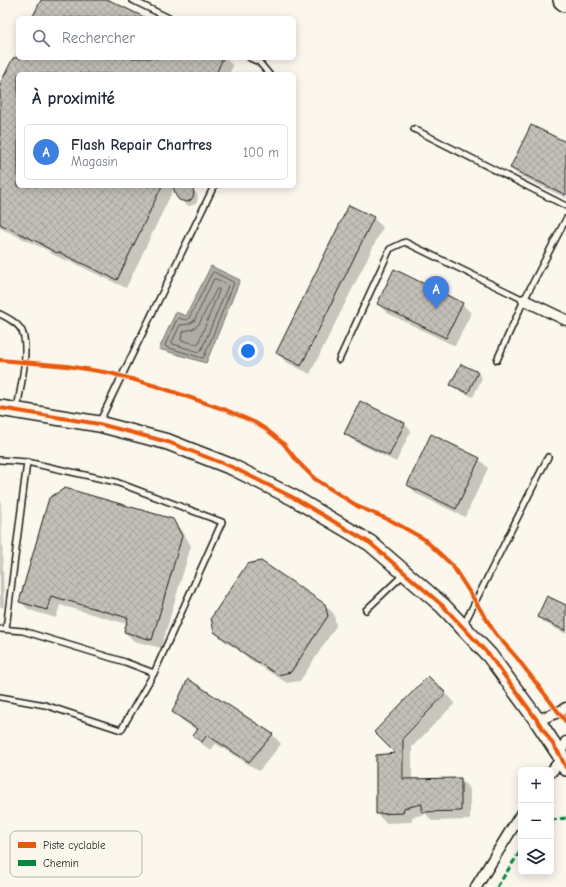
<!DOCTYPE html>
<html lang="fr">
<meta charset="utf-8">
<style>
:root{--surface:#fff;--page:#f2f2f3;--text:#1f2937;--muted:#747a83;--line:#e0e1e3;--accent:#c8321e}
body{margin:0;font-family:"Comic Neue",sans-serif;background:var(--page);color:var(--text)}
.controls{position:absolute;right:12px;bottom:12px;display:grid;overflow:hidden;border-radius:6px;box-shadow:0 2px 10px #0003}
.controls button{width:36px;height:36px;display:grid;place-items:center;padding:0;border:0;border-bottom:1px solid var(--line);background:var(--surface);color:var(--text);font:20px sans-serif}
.you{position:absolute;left:248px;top:351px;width:14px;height:14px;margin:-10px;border:3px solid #fff;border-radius:50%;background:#1a73e8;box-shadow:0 0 0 6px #1a73e833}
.badge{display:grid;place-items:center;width:26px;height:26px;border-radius:50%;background:var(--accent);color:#fff;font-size:13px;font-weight:700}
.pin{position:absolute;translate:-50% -33px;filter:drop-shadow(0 1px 2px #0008)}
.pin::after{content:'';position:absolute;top:21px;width:14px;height:12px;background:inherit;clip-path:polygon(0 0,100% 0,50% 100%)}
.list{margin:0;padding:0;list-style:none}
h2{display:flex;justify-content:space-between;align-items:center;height:52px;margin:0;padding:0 16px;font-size:17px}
h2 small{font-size:13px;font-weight:400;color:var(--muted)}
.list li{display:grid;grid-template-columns:26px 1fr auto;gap:12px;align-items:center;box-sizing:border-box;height:56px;margin:0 8px 8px;padding:0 8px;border:1px solid var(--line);border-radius:6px}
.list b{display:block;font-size:15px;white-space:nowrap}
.list p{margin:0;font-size:13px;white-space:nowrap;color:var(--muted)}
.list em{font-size:13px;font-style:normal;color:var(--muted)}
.icon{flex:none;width:22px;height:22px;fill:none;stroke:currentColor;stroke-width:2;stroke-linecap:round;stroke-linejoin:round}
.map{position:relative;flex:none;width:566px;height:887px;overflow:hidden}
.search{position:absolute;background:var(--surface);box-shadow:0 2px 10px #0003;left:16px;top:16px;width:280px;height:44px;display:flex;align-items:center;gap:10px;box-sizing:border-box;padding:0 14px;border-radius:6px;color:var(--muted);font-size:15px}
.panel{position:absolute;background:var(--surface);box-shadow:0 2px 10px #0003;left:16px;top:72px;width:280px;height:116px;border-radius:6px}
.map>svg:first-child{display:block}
.water{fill:#afaca5;stroke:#74726e}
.shadow{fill:#0003;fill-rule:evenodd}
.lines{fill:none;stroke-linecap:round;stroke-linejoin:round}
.shore{stroke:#575653;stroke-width:1}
.building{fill:url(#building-cross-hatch);stroke:#1c1c1c}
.lane-casing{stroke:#1c1c1c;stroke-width:8}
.street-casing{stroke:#1c1c1c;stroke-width:13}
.secondary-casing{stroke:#1c1c1c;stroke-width:18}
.highway-casing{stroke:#1c1c1c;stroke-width:22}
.lane{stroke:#fbf7ec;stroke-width:5}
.street{stroke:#fbf7ec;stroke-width:10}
.secondary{stroke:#fbf7ec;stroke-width:15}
.highway{stroke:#fbf7ec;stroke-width:19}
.quiet{stroke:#00873e;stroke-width:3;stroke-dasharray:6 3;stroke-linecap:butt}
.cycleway-casing{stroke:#fbf7ec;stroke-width:6}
.cycleway{stroke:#e8590c;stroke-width:4}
.key{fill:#fbf7ec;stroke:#b8b5ae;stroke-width:1}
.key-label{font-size:11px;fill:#1c1c1c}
</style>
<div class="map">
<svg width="566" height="887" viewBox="0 0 566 887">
<defs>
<pattern id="building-cross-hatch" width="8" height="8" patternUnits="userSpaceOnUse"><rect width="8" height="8" fill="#c3c0b8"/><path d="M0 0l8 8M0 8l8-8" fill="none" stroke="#a7a49e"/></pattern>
</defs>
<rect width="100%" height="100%" fill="#fbf7ec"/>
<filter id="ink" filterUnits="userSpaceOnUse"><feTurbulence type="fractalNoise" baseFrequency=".025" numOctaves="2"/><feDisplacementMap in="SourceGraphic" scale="8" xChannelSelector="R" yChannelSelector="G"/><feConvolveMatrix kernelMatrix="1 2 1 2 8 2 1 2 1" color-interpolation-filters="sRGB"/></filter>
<g filter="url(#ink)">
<polygon class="water" points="211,266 240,280 206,363 159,349 176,312 186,316"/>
<g class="shadow">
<polygon points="18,50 18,58 225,58 233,66 229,74 18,74 18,186 175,186 126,288 67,260 66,261 52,254 49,251 0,228 0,87"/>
<polygon points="566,143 566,198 518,175 511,168"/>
<polygon points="181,186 189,186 194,191 198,196 197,202 195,204 189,206 187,205 178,197"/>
<polygon points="373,218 383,227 310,374 286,362 277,353"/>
<polygon points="378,304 462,304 471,313 455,346 387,313"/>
<polygon points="461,365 478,373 482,378 473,397 456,389 452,385"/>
<polygon points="405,424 411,431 396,462 352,440 345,433"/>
<polygon points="479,459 488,468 465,517 417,494 408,485"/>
<polygon points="0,499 1,501 4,607 0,607"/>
<polygon points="173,520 182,530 191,546 161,648 134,641 125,632 127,624 60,605 56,618 29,610 20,601"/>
<polygon points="324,604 334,614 336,626 300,681 287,683 249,659 244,654 224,641 215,632"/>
<polygon points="566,606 566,634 545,623 538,617"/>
<path d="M 428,677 L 455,703 L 412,747 L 412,780 L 460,779 L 470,789 L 470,820 L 432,821 L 426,814 L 412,817 L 412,822 L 386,823 L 377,814 L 377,756 L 397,754 L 375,732 ZM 402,762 L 404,762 L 404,784 L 402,784 Z"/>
<polygon points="188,681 273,735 281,744 259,771 216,744 211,750 203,745 194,736 198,731 183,721 174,712"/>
</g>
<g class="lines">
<g class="shore">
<polygon points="214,272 233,282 234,283 204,357 202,358 166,347 165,345 177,319 179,318 186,320 189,318 212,273"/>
<path d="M 214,279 C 218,279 226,283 228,286 L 201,351 L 199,352 L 173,344 L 172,342 L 180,325 L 189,324 L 194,321 Z"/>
<polygon points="217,289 219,289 219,291 198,344 196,344 181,340 181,338 184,331 193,329 199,324 216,290"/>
</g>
</g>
<g class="building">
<polygon points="41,0 109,0 146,18 32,18"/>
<polygon points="13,58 223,58 216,74 18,74 18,186 162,186 117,280 58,252 57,253 42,245 42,244 0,224 0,84"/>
<polygon points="531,125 566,142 566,195 510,168"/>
<polygon points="173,186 192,186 194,192 193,197 191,200 186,202 179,200 176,196"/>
<polygon points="349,205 374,217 301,366 276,353"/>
<polygon points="394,269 463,303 446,338 377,304"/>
<polygon points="461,364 478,372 468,393 450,385"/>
<polygon points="360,401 405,423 389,456 344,434"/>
<polygon points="431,434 480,458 456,509 407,485"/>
<polygon points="65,488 173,519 182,536 152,640 124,632 128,618 51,596 47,610 19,602 49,498"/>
<polygon points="261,561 325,604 328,616 291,672 278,675 239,650 239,649 214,632 211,618 247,564"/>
<polygon points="547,596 566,605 566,631 537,617"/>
<polygon points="428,676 446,693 403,738 403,779 461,778 461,811 422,812 422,804 404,808 403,813 376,814 376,755 395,753 374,732"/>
<polygon points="188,679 273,734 249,762 207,735 202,742 193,736 198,729 172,712"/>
</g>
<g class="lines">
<g class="lane-casing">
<g id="lane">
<polyline points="132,0 169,18"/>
<polyline points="250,58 259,62 269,74"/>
<polyline points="414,129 566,206"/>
<path d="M 0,314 C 8,318 18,323 22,331 C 30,349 20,390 17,409"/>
<polyline points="339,360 390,249 405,242 524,300"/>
<polyline points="497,360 524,300 566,219"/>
<polyline points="99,423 214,186"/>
<polyline points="0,460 27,462 116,482 222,522 154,673 121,730 45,705 0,697"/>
<polyline points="366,610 404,574"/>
<polyline points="463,626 548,457"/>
<polyline points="0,629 23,631 125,662 154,673"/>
<polyline points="6,629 27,462"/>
</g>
</g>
<g class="street-casing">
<g id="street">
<polyline points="524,300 566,320"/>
<polyline points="537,720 559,712 566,708"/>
<polyline points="560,755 566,742"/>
<polyline points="551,772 561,760"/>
<polyline points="476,887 521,814"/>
</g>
</g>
<g class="secondary-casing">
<polyline id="secondary" points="0,408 99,424 168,442 232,467 294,498 370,543 443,606 490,656 537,720 560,755 566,768"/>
</g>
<g class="highway-casing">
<polyline id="highway" points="563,0 566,2"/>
</g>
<use href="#lane" class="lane"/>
<use href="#street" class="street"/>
<use href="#secondary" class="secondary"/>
<use href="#highway" class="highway"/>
<g class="quiet">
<polyline points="551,820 566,818"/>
<polyline points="497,887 521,850"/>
</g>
<g class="cycleway-casing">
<g id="cycleway">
<polyline points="0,360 67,366 110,373 156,386 226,410 254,422 267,430 283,443 298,462 315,479 359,507 392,521 424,539 452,565 472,596 495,633 517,658 566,722"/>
<polyline points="0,408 99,424 168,442 232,467 294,498 370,543 443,606 490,656 537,720 560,755 566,768"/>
</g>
</g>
<use href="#cycleway" class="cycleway"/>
</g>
</g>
<rect x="10" y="831" width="132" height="46" rx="6" class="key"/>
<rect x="18" y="842" width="18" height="6" fill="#e8590c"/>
<rect x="18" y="860" width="18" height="6" fill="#00873e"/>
<g class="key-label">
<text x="43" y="849">Piste cyclable</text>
<text x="43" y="867">Chemin</text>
</g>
</svg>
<div class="controls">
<button>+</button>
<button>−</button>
<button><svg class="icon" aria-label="layers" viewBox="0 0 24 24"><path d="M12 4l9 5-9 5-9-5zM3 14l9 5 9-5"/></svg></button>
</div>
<div class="you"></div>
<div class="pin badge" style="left:436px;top:309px;background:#3f7fe0">A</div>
<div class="search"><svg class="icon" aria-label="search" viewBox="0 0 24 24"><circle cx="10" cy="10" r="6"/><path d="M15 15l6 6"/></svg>Rechercher</div>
<section class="panel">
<h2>À proximité<small></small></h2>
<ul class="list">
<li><span class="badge" style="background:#3f7fe0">A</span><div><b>Flash Repair Chartres</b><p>Magasin</p></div><em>100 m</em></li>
</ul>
</section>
</div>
